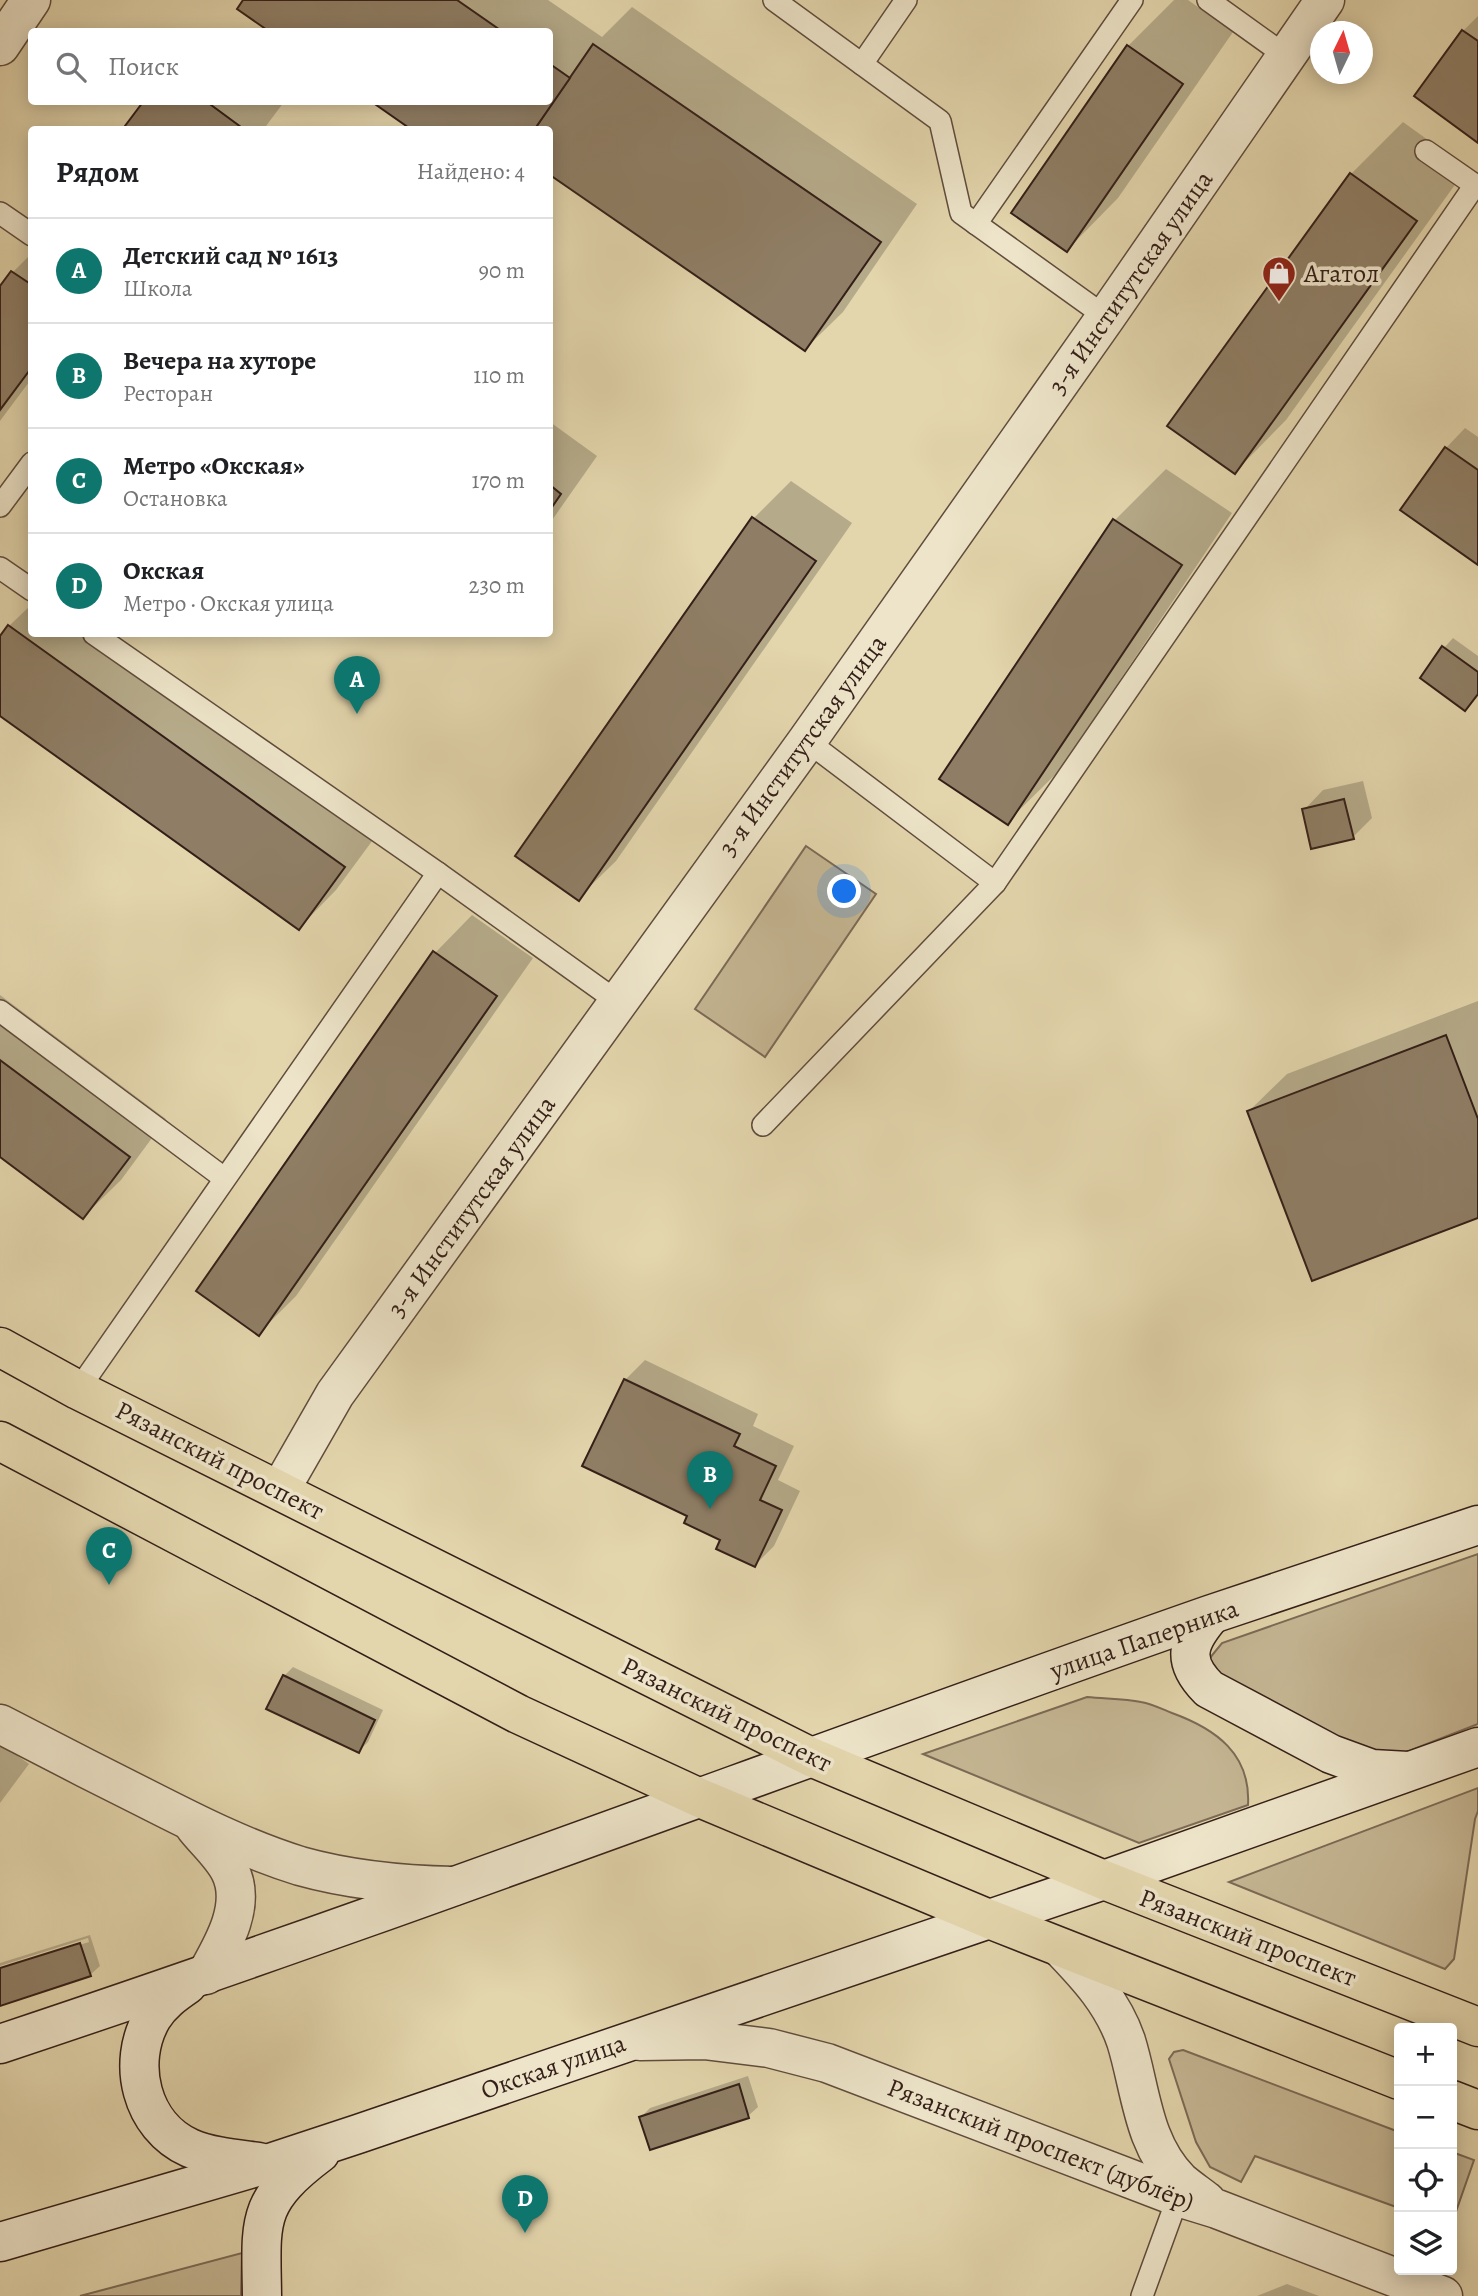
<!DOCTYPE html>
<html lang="ru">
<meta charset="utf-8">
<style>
:root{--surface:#fff;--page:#f6f6f6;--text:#202124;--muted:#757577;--line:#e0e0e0;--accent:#0f766e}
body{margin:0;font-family:Alegreya,serif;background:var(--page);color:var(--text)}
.controls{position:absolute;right:21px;bottom:21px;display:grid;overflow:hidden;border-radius:7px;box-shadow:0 4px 18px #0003}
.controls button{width:63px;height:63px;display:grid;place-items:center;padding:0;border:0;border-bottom:2px solid var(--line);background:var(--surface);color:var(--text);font:35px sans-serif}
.compass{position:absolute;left:1310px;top:21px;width:63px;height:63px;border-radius:50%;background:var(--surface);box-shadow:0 4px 18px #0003;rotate:5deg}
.you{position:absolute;left:845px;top:892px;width:24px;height:24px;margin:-18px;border:5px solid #fff;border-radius:50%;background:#1a73e8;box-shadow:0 0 0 10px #1a73e833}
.badge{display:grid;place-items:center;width:46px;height:46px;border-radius:50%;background:var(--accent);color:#fff;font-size:23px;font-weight:700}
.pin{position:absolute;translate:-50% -58px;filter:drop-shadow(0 2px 4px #0008)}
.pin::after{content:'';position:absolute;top:37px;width:24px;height:21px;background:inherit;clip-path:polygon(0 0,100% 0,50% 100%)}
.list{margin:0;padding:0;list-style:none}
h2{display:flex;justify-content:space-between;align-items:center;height:91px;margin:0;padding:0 28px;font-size:30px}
h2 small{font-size:23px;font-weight:400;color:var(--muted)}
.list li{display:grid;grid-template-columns:46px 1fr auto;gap:21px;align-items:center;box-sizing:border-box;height:105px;padding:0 28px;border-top:2px solid var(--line)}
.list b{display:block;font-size:26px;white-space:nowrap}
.list p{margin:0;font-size:23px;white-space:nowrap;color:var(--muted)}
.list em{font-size:23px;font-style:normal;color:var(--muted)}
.icon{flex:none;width:38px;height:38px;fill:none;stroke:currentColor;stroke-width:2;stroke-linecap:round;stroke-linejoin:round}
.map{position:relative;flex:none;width:1478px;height:2296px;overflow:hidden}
.search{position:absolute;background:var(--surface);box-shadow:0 4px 18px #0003;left:28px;top:28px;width:525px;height:77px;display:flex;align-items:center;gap:18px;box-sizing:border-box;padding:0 24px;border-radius:7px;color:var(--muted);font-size:26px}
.panel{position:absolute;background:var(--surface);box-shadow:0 4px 18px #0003;left:28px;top:126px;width:525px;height:511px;border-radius:7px}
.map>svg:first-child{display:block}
.green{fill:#c5b693;stroke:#7c6a56;stroke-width:2}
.shadow{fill:#0003}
.building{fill:#8f7e65;stroke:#341f18;stroke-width:2}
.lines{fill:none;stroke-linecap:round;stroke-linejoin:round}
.lane-casing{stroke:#604c3d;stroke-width:24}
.street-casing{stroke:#604c3d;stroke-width:41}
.secondary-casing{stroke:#341f18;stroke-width:41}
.primary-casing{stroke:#341f18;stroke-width:41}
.lane{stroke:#ede4c9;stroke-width:21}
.street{stroke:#ede4c9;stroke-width:38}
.secondary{stroke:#ede4c9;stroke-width:38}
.primary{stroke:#e3d5ac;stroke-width:38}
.labels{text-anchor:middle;stroke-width:7;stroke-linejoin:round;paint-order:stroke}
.poi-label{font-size:26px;fill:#341f18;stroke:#ede4c9;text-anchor:start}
.street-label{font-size:26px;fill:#341f18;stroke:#ede4c9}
</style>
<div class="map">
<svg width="1478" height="2296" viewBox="0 0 1478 2296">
<rect width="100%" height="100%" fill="#e3d5ac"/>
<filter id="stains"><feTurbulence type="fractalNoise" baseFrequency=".00286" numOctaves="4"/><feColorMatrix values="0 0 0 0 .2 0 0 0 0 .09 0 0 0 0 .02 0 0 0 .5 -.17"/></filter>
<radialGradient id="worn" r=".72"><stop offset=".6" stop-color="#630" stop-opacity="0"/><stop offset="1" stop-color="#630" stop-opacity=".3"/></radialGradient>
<g class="green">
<polygon points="806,846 876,894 765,1057 695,1009"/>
<polygon points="1478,1554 1478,1724 1396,1756 1375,1752 1329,1735 1217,1676 1209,1659 1222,1643"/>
<path d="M 1087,1697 C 1105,1699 1124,1698 1141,1702 C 1152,1704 1162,1709 1172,1713 C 1216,1729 1251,1754 1248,1805 L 1139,1843 L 923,1754 Z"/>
<polygon points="1478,1788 1478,1811 1475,1819 1454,1959 1445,1969 1229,1882"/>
<polygon points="1183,2050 1399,2132 1399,2208 1255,2156 1241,2182 1210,2167 1196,2142 1169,2059 1174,2052"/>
<polygon points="1452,2152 1474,2160 1452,2223"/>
<polygon points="242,2253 241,2296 80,2296"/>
</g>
<g class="shadow">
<polygon points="245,0 548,0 602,37 632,7 917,204 843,312 805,349 550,173 550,130 415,130 375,102 550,102 550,32 273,32"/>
<polygon points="1174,0 1188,0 1233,32 1118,198 1067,250 1128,46"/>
<polygon points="1478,16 1478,140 1463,31"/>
<polygon points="145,102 284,102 263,130 125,130"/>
<polygon points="1403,122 1467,168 1286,420 1235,472 1351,174"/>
<polygon points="32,253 32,378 0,421 0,289 13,272"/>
<polygon points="550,422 597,456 550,523"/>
<polygon points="1465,428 1478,437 1478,562 1403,510 1446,448"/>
<polygon points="1166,469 1232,513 1059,771 1007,822 1115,520"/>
<polygon points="791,481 852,523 616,861 578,898 754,518"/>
<polygon points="32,604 32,634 108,634 381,829 336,890 299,928 0,714 0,639 9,626"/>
<polygon points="1453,638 1478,656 1478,695 1465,709 1444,648"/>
<polygon points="1363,781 1372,818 1353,837 1304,810 1323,790"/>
<polygon points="472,915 533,958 296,1296 259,1333 435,953"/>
<polygon points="0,995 166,1119 121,1180 83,1217 0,1155"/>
<polygon points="1478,1001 1478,1216 1249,1111 1287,1074"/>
<polygon points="645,1360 758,1414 753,1426 794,1446 778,1480 800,1491 774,1546 755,1565 689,1515 585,1465 625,1380"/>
<polygon points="293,1667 383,1710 368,1742 359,1751 284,1676"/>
<polygon points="0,1743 29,1764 0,1803"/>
<polygon points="90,1935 100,1966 90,1975 0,2004 0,1970 89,1942 88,1938 0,1966 0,1963"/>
<polygon points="748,2076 758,2107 748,2116 641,2117 650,2108"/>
<polygon points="1287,2284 1319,2296 1257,2296"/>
</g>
<g class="building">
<polygon points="243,0 457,0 503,32 270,32 237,9"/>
<polygon points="1462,30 1478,41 1478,143 1414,96"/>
<polygon points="593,44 881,242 805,351 550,175 550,130 534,130"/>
<polygon points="1127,45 1183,84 1067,252 1011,213"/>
<polygon points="550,64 570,78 534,130 412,130 372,102 550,102"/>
<polygon points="143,102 207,102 245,130 122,130"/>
<polygon points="1350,173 1417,221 1235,474 1167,426"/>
<polygon points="11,271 32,285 32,367 0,410 0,286"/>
<polygon points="1445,447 1478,470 1478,565 1400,510"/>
<polygon points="550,485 561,494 550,510"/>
<polygon points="752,517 816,561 579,901 515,856"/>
<polygon points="1113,519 1182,565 1008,825 939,779"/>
<polygon points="8,625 345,867 299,930 0,716 0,636"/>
<polygon points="1442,646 1478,672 1478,694 1465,711 1420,678"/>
<polygon points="1344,799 1354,839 1311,849 1302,809"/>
<polygon points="433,951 497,996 259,1336 196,1291"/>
<polygon points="1446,1035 1478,1119 1478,1218 1312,1281 1247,1111"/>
<polygon points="0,1060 130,1157 83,1219 0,1157"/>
<polygon points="624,1379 740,1434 734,1446 776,1466 760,1500 782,1510 755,1567 716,1549 720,1540 684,1523 687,1516 582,1466"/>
<polygon points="283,1675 375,1720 359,1753 266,1709"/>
<polygon points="80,1943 91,1976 0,2006 0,1968"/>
<polygon points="739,2084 749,2118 650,2150 639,2117"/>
</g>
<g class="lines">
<g class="lane-casing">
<g id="lane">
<polyline points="774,0 940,121 961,213 1106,317"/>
<polyline points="1208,0 1286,56"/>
<polyline points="862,64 906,0"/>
<polyline points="1426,151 1478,187"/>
<polyline points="0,213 32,235"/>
<polyline points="976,224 1132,0"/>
<polyline points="0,506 32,463"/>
<polyline points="0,568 32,590"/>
<polyline points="94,634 438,873 618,1002"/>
<polyline points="807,741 995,883"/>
<polyline points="0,1011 224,1178"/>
<polyline points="763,1125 995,883 1475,185"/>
<polyline points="78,1390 438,873"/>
<polyline points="1142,2296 1178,2197"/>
</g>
</g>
<g class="street-casing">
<g id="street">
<polyline points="0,46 31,0"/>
<polyline points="280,1490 335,1394 807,741 1106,317 1325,0"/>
<path d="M 0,1724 C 48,1749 95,1773 143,1797 C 194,1823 245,1849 300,1866 C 350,1880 402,1885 454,1886"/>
<path d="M 195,1827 C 206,1841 222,1855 230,1871 C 247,1905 223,1945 206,1975"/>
<path d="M 1061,1948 C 1088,1976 1113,2003 1126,2041 C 1141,2089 1142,2143 1180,2181 C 1188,2188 1197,2194 1206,2201"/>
<polyline points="640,2041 704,2040 769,2048 827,2063 1178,2197 1217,2209 1443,2296"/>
</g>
</g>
<g class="secondary-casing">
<g id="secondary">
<path d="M 1211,1615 C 1187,1643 1181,1661 1209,1689 L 1331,1754 L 1372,1769 L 1408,1771"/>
<path d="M 187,1985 C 174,1994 161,2003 152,2018 C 126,2063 141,2126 190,2148 C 211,2157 237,2159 259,2162"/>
<path d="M 0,2044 C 406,1909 806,1756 1209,1615 C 1299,1584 1389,1555 1478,1525"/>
<polyline points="0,2242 267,2164 358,2134 1104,1880 1478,1747"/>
<path d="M 262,2296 C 261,2220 255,2202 320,2153"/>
</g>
</g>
<g class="primary-casing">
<g id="primary">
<polyline points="0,1347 78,1390 811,1757 1104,1880 1478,2027"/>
<polyline points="0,1441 518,1714 700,1798 989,1919 1399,2080"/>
<polyline points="1452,2100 1478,2110"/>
</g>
</g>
<use href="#lane" class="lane"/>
<use href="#street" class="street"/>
<use href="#secondary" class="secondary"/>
<use href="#primary" class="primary"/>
</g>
<defs>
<g id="shop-pin" transform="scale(1.75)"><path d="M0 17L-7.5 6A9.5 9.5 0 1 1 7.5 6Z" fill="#8f2418" stroke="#ede4c9"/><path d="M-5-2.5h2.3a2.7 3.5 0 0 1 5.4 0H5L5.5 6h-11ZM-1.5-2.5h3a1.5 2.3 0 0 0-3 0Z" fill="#fff"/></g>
</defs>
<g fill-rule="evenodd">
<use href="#shop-pin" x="1279" y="273"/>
</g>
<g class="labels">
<g class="poi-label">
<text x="1304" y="282">Агатол</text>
</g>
<g class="street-label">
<text transform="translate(1130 282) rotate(-55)" y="9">3-я Институтская улица</text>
<text transform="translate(802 745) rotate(-54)" y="9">3-я Институтская улица</text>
<text transform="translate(471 1206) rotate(-54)" y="9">3-я Институтская улица</text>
<text transform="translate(220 1460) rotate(27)" y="9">Рязанский проспект</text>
<text transform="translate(1144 1639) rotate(-19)" y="9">улица Паперника</text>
<text transform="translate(727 1714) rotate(26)" y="9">Рязанский проспект</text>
<text transform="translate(1248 1937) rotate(21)" y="9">Рязанский проспект</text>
<text transform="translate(553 2066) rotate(-19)" y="9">Окская улица</text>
<text transform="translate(1041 2144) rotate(21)" y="9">Рязанский проспект (дублёр)</text>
</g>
</g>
<rect width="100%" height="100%" filter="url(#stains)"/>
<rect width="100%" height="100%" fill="url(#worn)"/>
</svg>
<div class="controls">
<button>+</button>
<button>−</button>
<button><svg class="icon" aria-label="locate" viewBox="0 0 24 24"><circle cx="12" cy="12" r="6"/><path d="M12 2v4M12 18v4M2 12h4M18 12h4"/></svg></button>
<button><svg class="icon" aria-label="layers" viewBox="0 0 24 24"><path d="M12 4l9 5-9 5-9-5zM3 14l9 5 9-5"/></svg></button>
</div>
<svg class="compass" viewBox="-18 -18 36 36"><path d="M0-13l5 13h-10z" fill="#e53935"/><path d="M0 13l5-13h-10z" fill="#757577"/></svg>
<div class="you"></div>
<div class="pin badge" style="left:357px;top:714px">A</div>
<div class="pin badge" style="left:710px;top:1509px">B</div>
<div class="pin badge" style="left:109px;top:1585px">C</div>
<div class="pin badge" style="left:525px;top:2233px">D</div>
<div class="search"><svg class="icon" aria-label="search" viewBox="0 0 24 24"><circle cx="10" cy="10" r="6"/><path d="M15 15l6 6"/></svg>Поиск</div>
<section class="panel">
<h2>Рядом<small>Найдено: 4</small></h2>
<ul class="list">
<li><span class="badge">A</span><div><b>Детский сад № 1613</b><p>Школа</p></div><em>90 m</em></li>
<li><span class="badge">B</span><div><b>Вечера на хуторе</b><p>Ресторан</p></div><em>110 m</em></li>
<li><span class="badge">C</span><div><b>Метро «Окская»</b><p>Остановка</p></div><em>170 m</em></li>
<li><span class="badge">D</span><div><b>Окская</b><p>Метро · Окская улица</p></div><em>230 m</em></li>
</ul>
</section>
</div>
